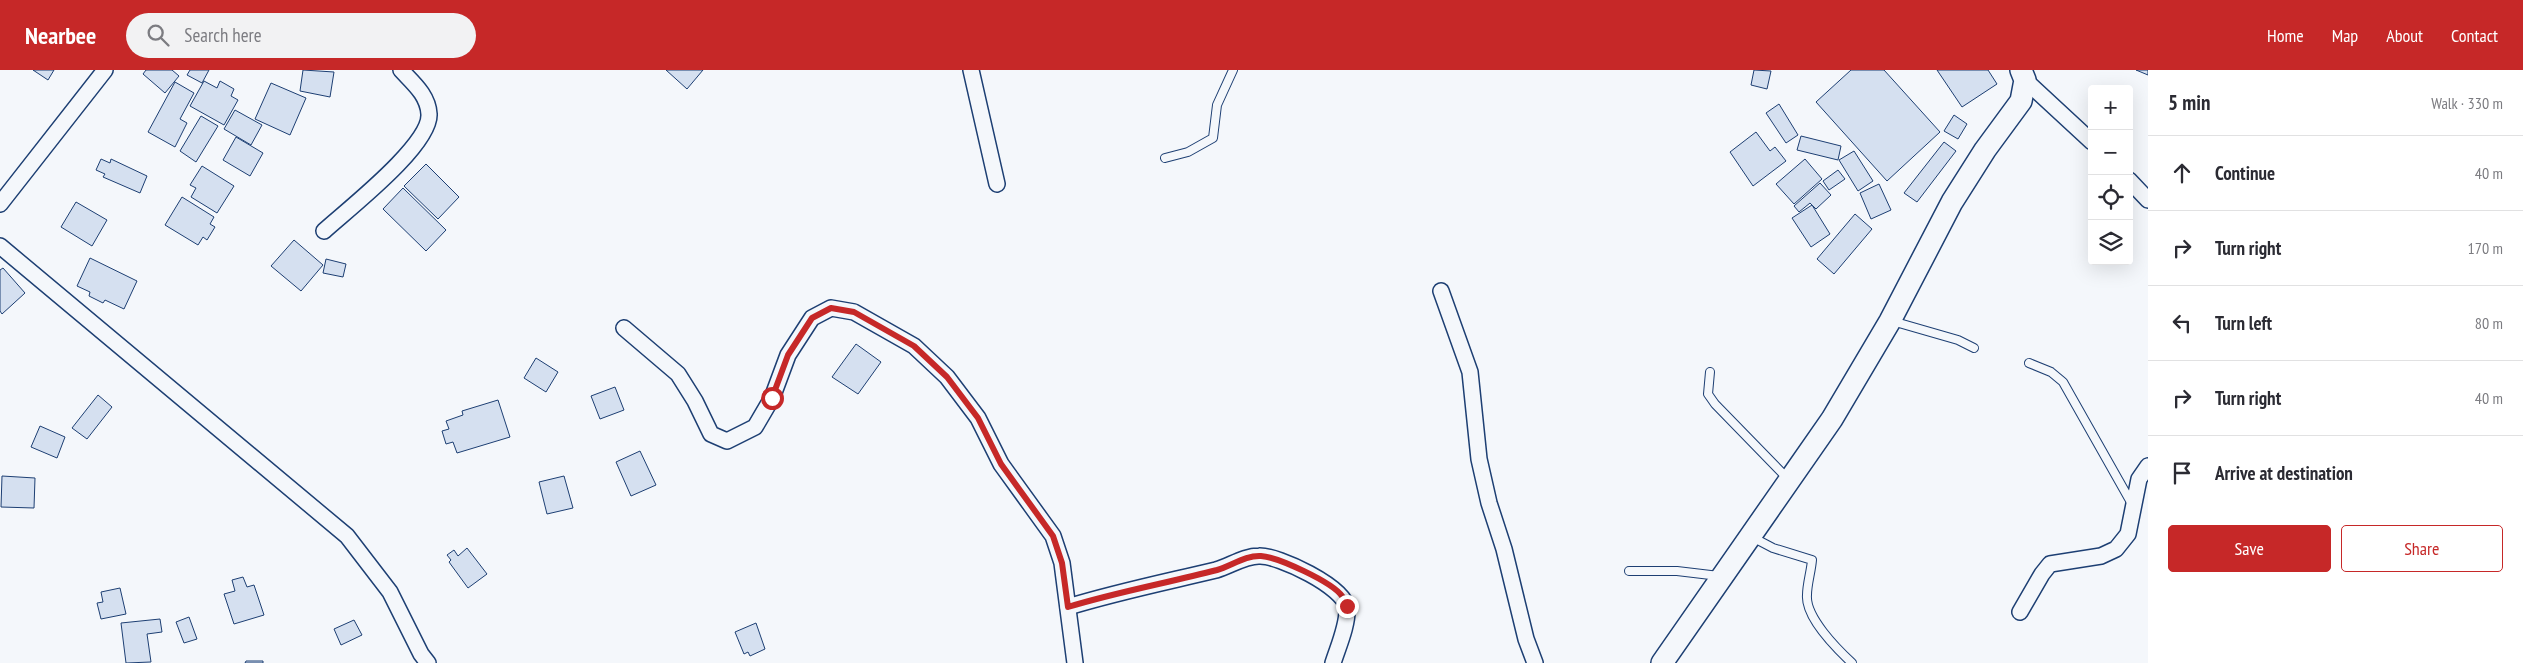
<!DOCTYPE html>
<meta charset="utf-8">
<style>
:root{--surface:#fff;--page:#f2f2f3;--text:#2b2b33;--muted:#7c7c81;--line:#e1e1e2;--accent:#c62828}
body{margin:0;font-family:"PT Sans Narrow",sans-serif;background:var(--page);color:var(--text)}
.controls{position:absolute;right:15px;top:15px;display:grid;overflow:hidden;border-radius:5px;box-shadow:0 5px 20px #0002}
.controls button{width:45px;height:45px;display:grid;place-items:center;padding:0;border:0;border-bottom:1px solid var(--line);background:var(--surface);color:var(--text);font:25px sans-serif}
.stop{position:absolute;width:15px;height:15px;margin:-11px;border:4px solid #c62828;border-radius:50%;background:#fff}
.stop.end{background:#c62828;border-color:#fff;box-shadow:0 1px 5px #0008}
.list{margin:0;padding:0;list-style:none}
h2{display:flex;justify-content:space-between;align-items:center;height:65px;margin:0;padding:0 20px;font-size:21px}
h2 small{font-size:16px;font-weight:400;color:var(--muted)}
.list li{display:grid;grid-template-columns:32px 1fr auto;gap:15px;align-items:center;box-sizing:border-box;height:75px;padding:0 20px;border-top:1px solid var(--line)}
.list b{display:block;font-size:19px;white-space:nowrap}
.list em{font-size:16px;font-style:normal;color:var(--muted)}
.actions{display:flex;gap:10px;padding:15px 20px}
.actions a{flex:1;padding:11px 0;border:1px solid var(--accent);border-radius:5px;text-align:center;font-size:18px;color:var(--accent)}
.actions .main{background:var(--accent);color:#fff}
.icon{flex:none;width:28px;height:28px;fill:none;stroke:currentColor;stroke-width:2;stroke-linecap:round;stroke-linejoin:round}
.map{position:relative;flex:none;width:2148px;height:593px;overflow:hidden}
header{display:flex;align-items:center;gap:30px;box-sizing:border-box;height:70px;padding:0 25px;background:var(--accent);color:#fff}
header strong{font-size:24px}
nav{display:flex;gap:28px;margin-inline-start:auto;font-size:18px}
.search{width:350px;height:45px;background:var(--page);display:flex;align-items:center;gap:12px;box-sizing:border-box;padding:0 18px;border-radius:28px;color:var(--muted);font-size:19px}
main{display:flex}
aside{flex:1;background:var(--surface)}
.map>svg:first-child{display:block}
.building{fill:#d5e0f0;stroke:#1d3f73}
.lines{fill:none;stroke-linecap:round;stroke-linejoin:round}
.service-casing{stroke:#1d3f73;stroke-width:10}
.minor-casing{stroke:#1d3f73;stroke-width:18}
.secondary-casing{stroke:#1d3f73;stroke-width:24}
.service{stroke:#f4f7fb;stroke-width:8}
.minor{stroke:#f4f7fb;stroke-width:15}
.secondary{stroke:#f4f7fb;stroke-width:21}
.route{stroke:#c62828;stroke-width:6}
</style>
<header>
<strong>Nearbee</strong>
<div class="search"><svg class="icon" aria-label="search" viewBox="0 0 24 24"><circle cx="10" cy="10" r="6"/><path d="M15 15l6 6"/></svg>Search here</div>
<nav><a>Home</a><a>Map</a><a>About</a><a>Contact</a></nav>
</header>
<main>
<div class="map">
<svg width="2148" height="593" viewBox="0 0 2148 593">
<rect width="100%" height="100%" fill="#f4f7fb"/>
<g class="building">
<polygon points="33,0 54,0 48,10"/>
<polygon points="146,0 172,0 179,6 165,23 143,4"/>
<polygon points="190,0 209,0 202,13 187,5"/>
<polygon points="303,0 334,2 330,27 300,21"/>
<polygon points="666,0 703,0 687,19"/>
<polygon points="1754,0 1771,1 1767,19 1751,15"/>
<polygon points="1851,0 1884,0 1940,62 1887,111 1816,32"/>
<polygon points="1937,0 1988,0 1997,14 1962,37"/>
<polygon points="2136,0 2148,0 2148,5"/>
<polygon points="204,11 217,18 220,11 234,19 231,26 238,30 224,55 190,36"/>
<polygon points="175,12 194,23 180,49 187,53 175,77 148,62"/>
<polygon points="271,13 306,28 290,65 255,49"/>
<polygon points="1779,34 1798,65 1786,73 1766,43"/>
<polygon points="235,40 262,55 251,75 224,59"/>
<polygon points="1954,45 1967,54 1958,69 1944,61"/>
<polygon points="201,46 218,56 196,92 180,81"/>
<polygon points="1756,62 1770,81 1775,77 1786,91 1753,116 1730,82"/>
<polygon points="1801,66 1841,76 1838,90 1797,80"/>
<polygon points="236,67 263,83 250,106 223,90"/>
<polygon points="1944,72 1956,81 1917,132 1904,123"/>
<polygon points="1854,81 1873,111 1858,121 1839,90"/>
<polygon points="101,89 110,93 111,89 147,106 140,123 103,107 105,104 96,100"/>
<polygon points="1805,89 1822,109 1794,134 1776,114"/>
<polygon points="426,94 459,127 438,149 404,116"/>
<polygon points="202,96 234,116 217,143 191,127 196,118 190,115"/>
<polygon points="1838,100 1845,109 1829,120 1823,111"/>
<polygon points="1820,113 1831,125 1816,139 1810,133 1799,142 1794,136"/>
<polygon points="1879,114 1891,140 1871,149 1860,123"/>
<polygon points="403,118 446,160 426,181 383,139"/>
<polygon points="182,127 214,147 210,154 215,157 207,170 203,167 198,175 165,155"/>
<polygon points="76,132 107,150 92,176 61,157"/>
<polygon points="1812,135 1830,164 1811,177 1792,148"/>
<polygon points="1855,144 1872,159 1834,204 1817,189"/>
<polygon points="294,170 323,195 301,221 271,196"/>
<polygon points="90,188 137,211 124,239 105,230 103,233 89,226 90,222 77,216"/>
<polygon points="326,189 346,194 343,207 323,203"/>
<polygon points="3,198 25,223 2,244 0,241 0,200"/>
<polygon points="856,274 881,292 858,324 832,307"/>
<polygon points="536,288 558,302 546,322 524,308"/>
<polygon points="615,317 624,340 600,349 591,326"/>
<polygon points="98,325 112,337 87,369 72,358"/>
<polygon points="498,330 510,367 457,383 453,372 446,374 442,361 449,359 446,351 463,345 462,341"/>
<polygon points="40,356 65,367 57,388 31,377"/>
<polygon points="640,381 656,415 631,426 616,392"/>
<polygon points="2,406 35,408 34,438 1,437"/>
<polygon points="564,406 573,438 547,444 539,412"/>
<polygon points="467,478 487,504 468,518 449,492 451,490 447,485 454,480 458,486"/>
<polygon points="243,507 247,517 254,515 264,545 234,554 224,524 235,521 232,510"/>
<polygon points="120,518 126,544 101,549 97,533 103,532 101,522"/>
<polygon points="189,547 197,569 184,573 176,552"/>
<polygon points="160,549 162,562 147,564 151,592 126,593 121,553"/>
<polygon points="354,550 362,565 341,575 334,559"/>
<polygon points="756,553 765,579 750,586 748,582 744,584 735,562"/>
<polygon points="246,591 263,591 263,593 245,593"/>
</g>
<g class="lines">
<g class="service-casing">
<g id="service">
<polyline points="1165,88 1188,82 1213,68 1217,35 1233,0"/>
<polyline points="1892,251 1958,270 1974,278"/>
<polyline points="2029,293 2051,302 2063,312 2132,434"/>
<polyline points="1710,302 1708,324 1715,334 1788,409"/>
<path d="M 1752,467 L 1773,478 L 1812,490 C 1811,502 1807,514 1807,525 C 1805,547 1837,579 1852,593"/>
<polyline points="1629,501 1677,501 1719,506"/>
</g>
</g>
<g class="minor-casing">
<g id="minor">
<polyline points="971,0 997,114"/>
<polyline points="2025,10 2092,72"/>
<polyline points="2129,110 2148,130"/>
<polyline points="0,134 105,0"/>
<path d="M 324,161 C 347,140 431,75 429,44 C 428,25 413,13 401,0"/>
<polyline points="0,176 347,466 390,522 421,584 428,593"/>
<polyline points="1441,221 1470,302 1479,389 1489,433 1504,479 1526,569 1535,593"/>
<polyline points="624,258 678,304 695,331 711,364 727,371 755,357 772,328 788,285 812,248 831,238 854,242 914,276 947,307 978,348 1001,394 1053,466 1062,493 1075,593"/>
<path d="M 1068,537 C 1117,522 1166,512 1216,500 C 1230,496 1244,486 1259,486 C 1278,485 1345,517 1347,538 C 1348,555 1338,577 1333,593"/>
<polyline points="2020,542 2042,504 2050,494 2101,486 2116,479 2128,464 2139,409 2148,396"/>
</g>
</g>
<g class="secondary-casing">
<polyline id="secondary" points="1662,593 1832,349 1890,251 1952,132 1985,80 2021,31 2025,10 2021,0"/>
</g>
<use href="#service" class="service"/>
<use href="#minor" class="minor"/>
<use href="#secondary" class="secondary"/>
</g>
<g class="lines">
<path class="route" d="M 772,328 L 788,285 L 812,248 L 831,238 L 854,242 L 914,276 L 947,307 L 978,348 L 1001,394 L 1053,466 L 1062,493 L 1068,537 C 1117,522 1167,513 1217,500 C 1231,496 1246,485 1261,486 C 1278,487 1332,512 1342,526 C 1344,529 1346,533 1347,536"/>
</g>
</svg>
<div class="controls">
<button>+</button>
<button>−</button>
<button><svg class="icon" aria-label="locate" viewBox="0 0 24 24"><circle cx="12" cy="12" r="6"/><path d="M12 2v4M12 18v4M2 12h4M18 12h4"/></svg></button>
<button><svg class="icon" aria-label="layers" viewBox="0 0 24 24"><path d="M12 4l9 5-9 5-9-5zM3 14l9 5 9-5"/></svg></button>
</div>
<div class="stop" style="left:772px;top:328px"></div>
<div class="stop end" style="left:1347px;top:536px"></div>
</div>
<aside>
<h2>5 min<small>Walk · 330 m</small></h2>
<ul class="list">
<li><svg class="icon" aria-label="ahead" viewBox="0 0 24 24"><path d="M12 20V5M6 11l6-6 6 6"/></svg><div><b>Continue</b></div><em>40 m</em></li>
<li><svg class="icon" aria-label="right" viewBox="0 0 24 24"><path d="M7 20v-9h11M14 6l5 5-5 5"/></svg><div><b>Turn right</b></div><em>170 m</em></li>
<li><svg class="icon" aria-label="left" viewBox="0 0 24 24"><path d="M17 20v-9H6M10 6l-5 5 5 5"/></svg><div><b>Turn left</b></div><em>80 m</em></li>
<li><svg class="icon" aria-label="right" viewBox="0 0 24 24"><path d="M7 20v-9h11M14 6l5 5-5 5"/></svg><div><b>Turn right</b></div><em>40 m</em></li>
<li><svg class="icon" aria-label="arrive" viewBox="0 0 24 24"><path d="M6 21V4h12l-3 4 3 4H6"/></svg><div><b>Arrive at destination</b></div></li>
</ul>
<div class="actions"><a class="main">Save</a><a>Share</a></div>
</aside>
</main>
